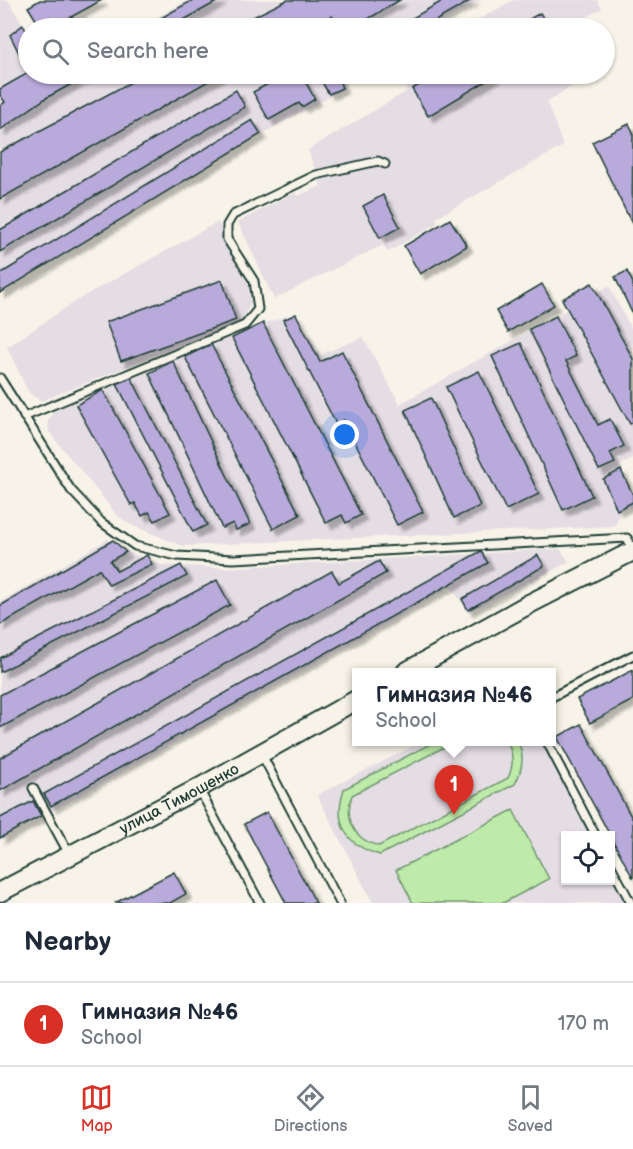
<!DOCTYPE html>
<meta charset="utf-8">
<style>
:root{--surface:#fff;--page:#f6f6f7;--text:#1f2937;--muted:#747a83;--line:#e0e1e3;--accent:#d93025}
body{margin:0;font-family:"Balsamiq Sans",sans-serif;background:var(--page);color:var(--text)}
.controls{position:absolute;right:18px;bottom:18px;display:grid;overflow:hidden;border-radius:0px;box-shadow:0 2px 4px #0004}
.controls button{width:54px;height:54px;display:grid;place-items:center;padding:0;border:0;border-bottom:2px solid var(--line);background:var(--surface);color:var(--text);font:30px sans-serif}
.you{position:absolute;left:345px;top:435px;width:21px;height:21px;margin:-15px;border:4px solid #fff;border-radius:50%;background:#1a73e8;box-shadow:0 0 0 9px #1a73e833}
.badge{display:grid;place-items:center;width:39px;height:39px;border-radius:50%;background:var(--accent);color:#fff;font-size:20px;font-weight:700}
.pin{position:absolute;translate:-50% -50px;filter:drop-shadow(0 2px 3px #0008)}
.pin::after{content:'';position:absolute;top:32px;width:21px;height:18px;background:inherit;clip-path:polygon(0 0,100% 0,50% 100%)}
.popup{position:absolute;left:352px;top:668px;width:204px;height:78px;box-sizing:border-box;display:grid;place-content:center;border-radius:0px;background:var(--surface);filter:drop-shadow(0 2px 4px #0005);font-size:20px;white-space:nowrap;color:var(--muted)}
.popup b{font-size:22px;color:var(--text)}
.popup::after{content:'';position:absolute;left:50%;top:100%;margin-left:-12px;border:12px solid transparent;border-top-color:var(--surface)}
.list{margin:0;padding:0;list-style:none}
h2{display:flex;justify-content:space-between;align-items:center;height:78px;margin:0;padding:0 24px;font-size:26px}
h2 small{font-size:20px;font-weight:400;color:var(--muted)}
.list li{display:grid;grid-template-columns:39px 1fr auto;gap:18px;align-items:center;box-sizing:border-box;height:84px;padding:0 24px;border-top:2px solid var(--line)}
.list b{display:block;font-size:22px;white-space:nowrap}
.list p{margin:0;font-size:20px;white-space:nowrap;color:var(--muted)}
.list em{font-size:20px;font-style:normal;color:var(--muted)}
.icon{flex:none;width:33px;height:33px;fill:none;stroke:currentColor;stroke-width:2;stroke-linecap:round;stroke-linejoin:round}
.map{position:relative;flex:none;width:633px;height:903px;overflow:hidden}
.search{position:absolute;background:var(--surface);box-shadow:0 2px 4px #0004;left:18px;right:18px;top:18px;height:66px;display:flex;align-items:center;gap:15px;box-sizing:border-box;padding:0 21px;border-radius:33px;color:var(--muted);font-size:22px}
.sheet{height:162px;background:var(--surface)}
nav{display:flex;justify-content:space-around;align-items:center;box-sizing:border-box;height:84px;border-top:2px solid var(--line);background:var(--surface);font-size:16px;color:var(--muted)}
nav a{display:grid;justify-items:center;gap:3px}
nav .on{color:var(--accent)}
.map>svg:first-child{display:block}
.built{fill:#e4dde4}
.green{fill:#beeba9;stroke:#6e946e;stroke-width:1.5}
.building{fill:#b8aada;stroke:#1f3d34;stroke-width:1.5;filter:url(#shadow)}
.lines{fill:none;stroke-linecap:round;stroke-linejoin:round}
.service-casing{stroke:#1f3d34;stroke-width:11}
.tertiary-casing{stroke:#1f3d34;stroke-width:22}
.service{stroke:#f7f3e8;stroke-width:7}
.tertiary{stroke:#f7f3e8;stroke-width:18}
.labels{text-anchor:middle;stroke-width:4.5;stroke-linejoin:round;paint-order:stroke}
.street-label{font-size:16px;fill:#1f3d34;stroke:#f7f3e8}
</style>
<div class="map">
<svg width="633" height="903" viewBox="0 0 633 903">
<defs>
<filter id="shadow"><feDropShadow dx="5.5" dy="5.5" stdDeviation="1.5" flood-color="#0004"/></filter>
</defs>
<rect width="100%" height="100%" fill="#f7f3e8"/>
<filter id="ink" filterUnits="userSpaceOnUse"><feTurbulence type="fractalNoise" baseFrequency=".0167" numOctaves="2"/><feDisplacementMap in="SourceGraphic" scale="12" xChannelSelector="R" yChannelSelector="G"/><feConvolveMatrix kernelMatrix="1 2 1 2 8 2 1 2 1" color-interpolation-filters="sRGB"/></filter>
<g filter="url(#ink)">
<g class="built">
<polygon points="0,0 8,0 28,33 28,74 54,74 56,76 60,74 351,74 342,79 345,88 0,278"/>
<polygon points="188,0 481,0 430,28 138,28"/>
<polygon points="514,0 597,0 602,8 581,21 585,28 463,28"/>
<polygon points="403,74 591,74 547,102 563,146 436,218 438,223 388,252 383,245 274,299 238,222 296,192 298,196 321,186 308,150 407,91"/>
<polygon points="218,222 254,296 242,321 41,401 29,393 7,347 84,296"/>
<polygon points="609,286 633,332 633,420 630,422 633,427 633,459 620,465 633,495 633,508 622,507 615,526 183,546 129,524 117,515 49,432 48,421 54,411 251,328 296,313 320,355 363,337 400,404"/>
<polygon points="108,539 133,554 161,565 225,568 560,549 569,562 468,612 451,587 0,840 0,602"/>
<polygon points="421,742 542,742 591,835 566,836 566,880 610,880 611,874 626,903 373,903 317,795"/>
</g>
<g class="green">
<path d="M 434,742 L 454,742 L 352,795 C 344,819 354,840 379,846 L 508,778 C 514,765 514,754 507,742 L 518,742 C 525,757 522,770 515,784 L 380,855 C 345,845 333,823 344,789 Z"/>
<polygon points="513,810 549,879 503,903 413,903 396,870"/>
</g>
<g class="building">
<polygon points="40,0 102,0 51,28 41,28 28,7"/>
<polygon points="193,0 220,0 169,28 143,28"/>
<polygon points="287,0 400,0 353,28 340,28 332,16 310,28 244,28 241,23"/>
<polygon points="444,0 472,0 423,28 395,28"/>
<polygon points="540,13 550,28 514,28"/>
<polygon points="23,25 28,34 28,71 10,35"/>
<polygon points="28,73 52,74 56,79 65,74 90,74 46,98 0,130 0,106 5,102 0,95 0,89"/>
<polygon points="146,74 221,74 0,199 0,152"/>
<polygon points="261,74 301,74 315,99 302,107 299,103 269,120 253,92 268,84"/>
<polygon points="317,74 344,74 338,77 342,88 329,94"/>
<polygon points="438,74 498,74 428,116 412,89"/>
<polygon points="236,90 245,107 0,252 0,230"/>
<polygon points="252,120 261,134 0,293 0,274"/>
<polygon points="629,124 633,132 632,224 592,142"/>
<polygon points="383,195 400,227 380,238 363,206"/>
<polygon points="450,219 467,246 420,274 404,246"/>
<polygon points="627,271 633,283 633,315 615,277"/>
<polygon points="222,280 236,320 121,361 106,322"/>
<polygon points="592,283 633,359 633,422 630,424 562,299"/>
<polygon points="542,284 554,305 508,332 496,311"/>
<polygon points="296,314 320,362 342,351 423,512 397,525 344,420 336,424 283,320"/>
<polygon points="556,316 576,356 566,361 598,425 610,419 624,446 610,453 615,463 599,470 529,329"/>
<polygon points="263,323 361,515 346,523 342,515 326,523 232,338"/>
<polygon points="521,343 592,496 563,510 492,356"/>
<polygon points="211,344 300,515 273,529 185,357"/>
<polygon points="173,361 250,524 236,530 233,523 222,528 149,373"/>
<polygon points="479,371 539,494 506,510 446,387"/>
<polygon points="131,377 207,525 193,532 117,384"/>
<polygon points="103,390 170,513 155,521 149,512 142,516 135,503 131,505 76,405"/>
<polygon points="431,398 480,506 454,518 405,410"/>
<polygon points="621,470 633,495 633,502 617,510 603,479"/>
<polygon points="113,540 126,552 110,561 117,571 147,555 152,564 109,585 99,569 0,625 0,606"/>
<polygon points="481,551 488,563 51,806 44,794"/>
<polygon points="538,555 544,566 468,610 462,599"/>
<polygon points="379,561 386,573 0,791 0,758 332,571 339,583"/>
<polygon points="181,565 187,576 0,672 0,658"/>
<polygon points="217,580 230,605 0,728 0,695"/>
<polygon points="633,670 633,700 590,723 577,699"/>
<polygon points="581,724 633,820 633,878 557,737"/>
<polygon points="33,801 41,816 0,838 0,818"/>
<polygon points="267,812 316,903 286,903 244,824"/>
<polygon points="174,872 186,894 170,903 115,903"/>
</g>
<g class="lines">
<g class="service-casing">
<g id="service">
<polyline points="0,378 71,490 101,522 135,546 177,556 233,559 627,538 633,549"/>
<polyline points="24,417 245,325 258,309 254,281 227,239 227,225 233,215 316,175 378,161 385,164"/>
<polyline points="552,697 633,655"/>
<polyline points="547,742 596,836"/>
<polyline points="262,755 340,903"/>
<polyline points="33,788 69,854"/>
<polyline points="199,789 260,903"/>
<polyline points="610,864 631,903"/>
</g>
</g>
<g class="tertiary-casing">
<g id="tertiary">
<polyline points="406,672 531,603 633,551"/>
<path id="s1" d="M 0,892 L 199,788 L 356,700"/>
</g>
</g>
<use href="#service" class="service"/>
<use href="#tertiary" class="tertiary"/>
</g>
</g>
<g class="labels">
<g class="street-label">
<text dy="6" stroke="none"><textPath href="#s1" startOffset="202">улица Тимошенко</textPath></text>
</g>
</g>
</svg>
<div class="controls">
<button><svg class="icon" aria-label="locate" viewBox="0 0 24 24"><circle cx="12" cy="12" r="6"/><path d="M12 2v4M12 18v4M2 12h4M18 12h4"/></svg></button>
</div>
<div class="you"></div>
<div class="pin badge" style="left:454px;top:815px">1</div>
<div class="popup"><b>Гимназия №46</b>School</div>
<div class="search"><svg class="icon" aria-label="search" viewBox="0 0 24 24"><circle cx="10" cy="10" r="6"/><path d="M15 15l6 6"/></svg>Search here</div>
</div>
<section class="sheet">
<h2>Nearby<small></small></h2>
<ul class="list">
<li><span class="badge">1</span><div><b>Гимназия №46</b><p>School</p></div><em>170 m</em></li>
</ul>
</section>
<nav>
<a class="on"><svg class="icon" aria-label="map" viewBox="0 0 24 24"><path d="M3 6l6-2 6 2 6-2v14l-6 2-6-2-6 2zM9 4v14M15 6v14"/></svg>Map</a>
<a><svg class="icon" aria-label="directions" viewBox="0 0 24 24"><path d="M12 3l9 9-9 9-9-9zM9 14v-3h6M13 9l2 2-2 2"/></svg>Directions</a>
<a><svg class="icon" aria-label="saved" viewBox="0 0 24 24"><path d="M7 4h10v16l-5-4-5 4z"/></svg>Saved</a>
</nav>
